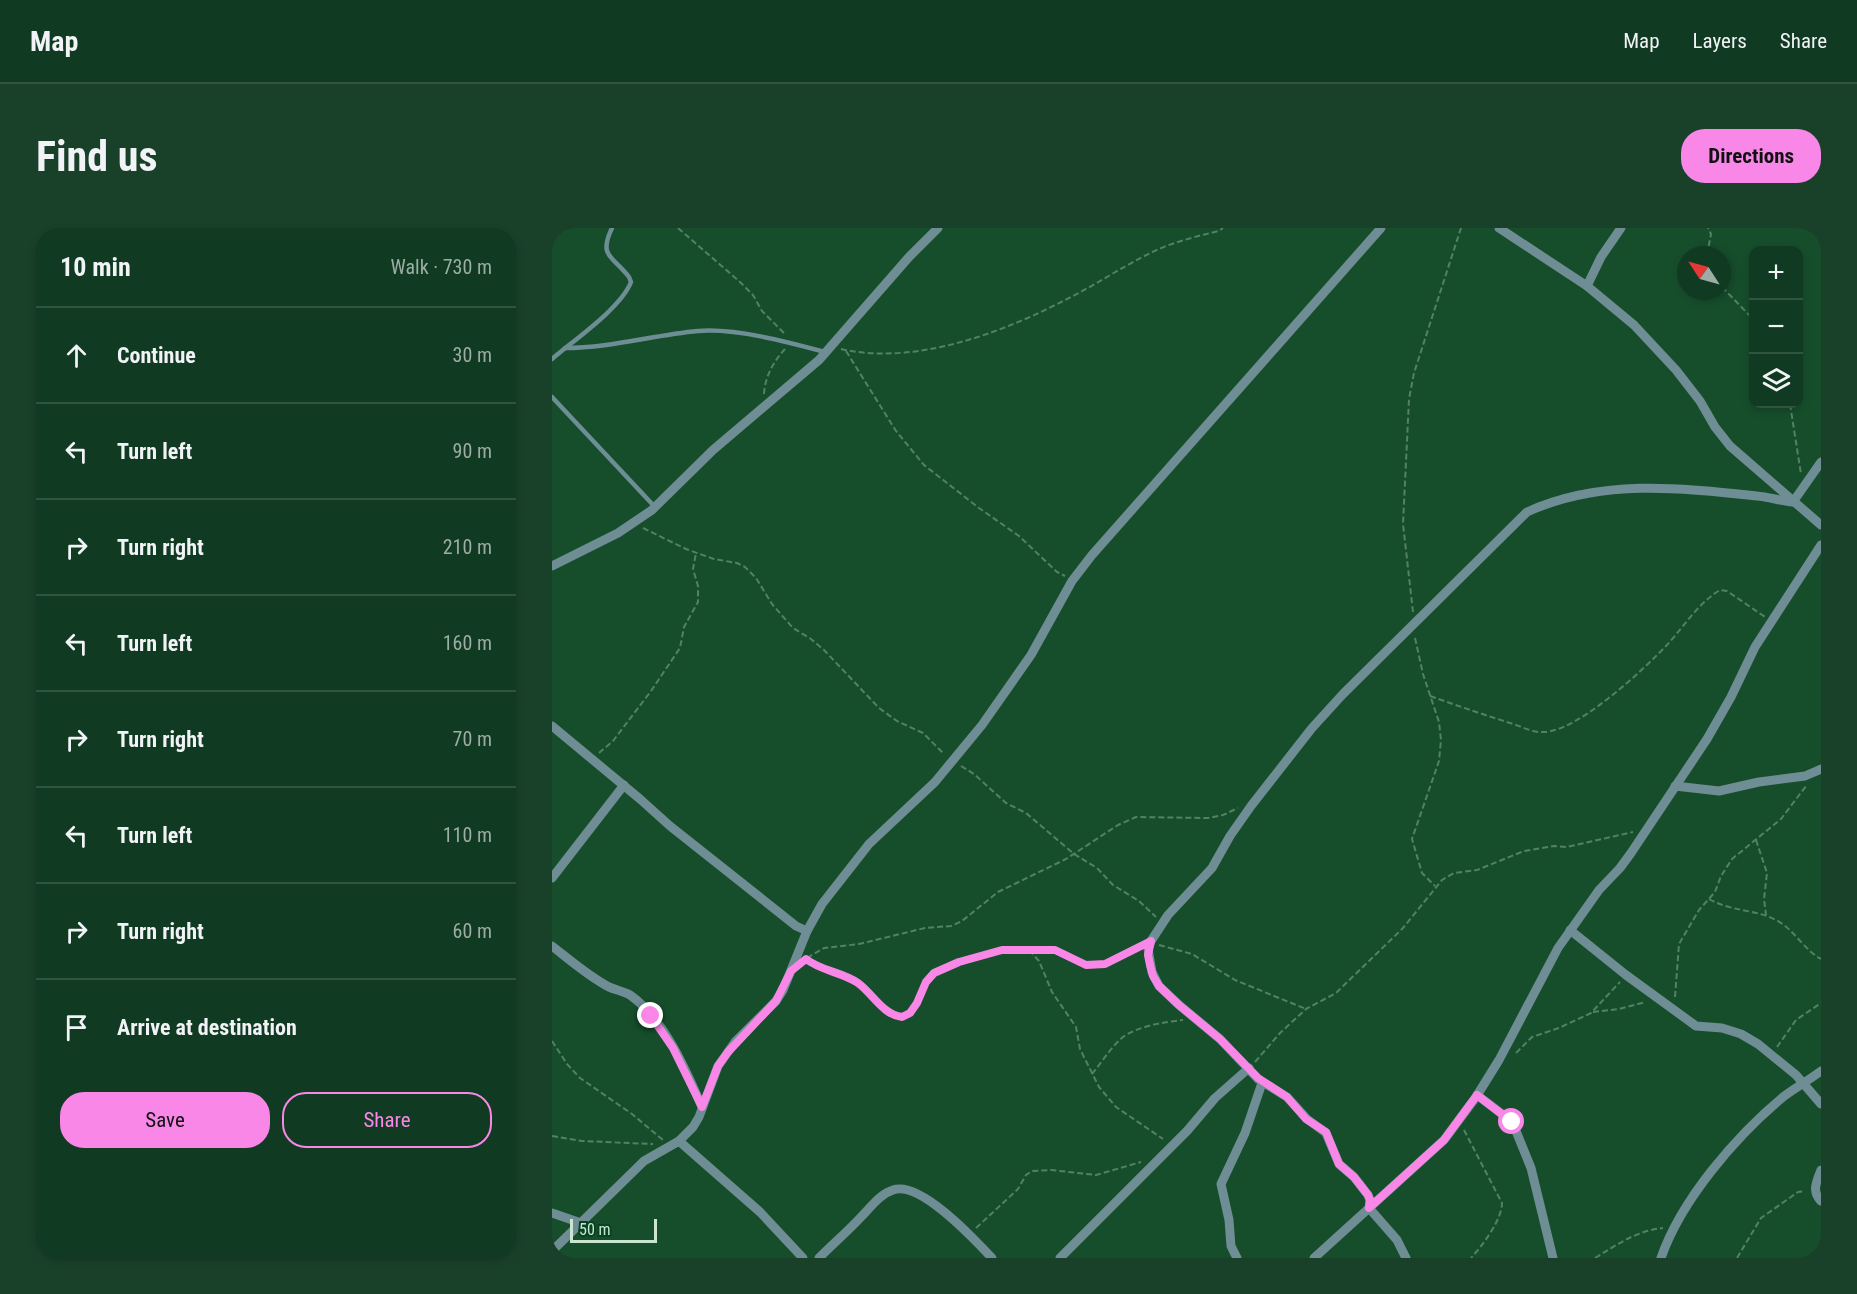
<!DOCTYPE html>
<meta charset="utf-8">
<style>
:root{--surface:#103a21;--page:#19412a;--text:#f1f3f6;--muted:#9cada5;--line:#30543f;--accent:#f987e8}
body{margin:0;font-family:"Roboto Condensed",sans-serif;background:var(--page);color:var(--text)}
.controls{position:absolute;right:18px;top:18px;display:grid;overflow:hidden;border-radius:12px;box-shadow:0 3px 9px #0003}
.controls button{width:54px;height:54px;display:grid;place-items:center;padding:0;border:0;border-bottom:2px solid var(--line);background:var(--surface);color:var(--text);font:30px sans-serif}
.compass{position:absolute;left:1125px;top:18px;width:54px;height:54px;border-radius:50%;background:var(--surface);box-shadow:0 3px 9px #0003;rotate:306deg}
.scale{position:absolute;left:18px;bottom:15px;width:87px;box-sizing:border-box;padding-left:6px;border:3px solid #cae6d1;border-top:0;font-size:16px;line-height:21px;white-space:nowrap;color:#cae6d1;-webkit-text-stroke:4px #074322;paint-order:stroke}
.stop{position:absolute;width:18px;height:18px;margin:-14px;border:4px solid #f987e8;border-radius:50%;background:#fff}
.stop.end{background:#f987e8;border-color:#fff;box-shadow:0 2px 6px #0008}
.list{margin:0;padding:0;list-style:none}
h2{display:flex;justify-content:space-between;align-items:center;height:78px;margin:0;padding:0 24px;font-size:26px}
h2 small{font-size:20px;font-weight:400;color:var(--muted)}
.list li{display:grid;grid-template-columns:39px 1fr auto;gap:18px;align-items:center;box-sizing:border-box;height:96px;padding:0 24px;border-top:2px solid var(--line)}
.list b{display:block;font-size:22px;white-space:nowrap}
.list em{font-size:20px;font-style:normal;color:var(--muted)}
.actions{display:flex;gap:12px;padding:18px 24px}
.actions a{flex:1;padding:14px 0;border:2px solid var(--accent);border-radius:24px;text-align:center;font-size:21px;color:var(--accent)}
.actions .main{background:var(--accent);color:#111}
.icon{flex:none;width:33px;height:33px;fill:none;stroke:currentColor;stroke-width:2;stroke-linecap:round;stroke-linejoin:round}
.map{position:relative;flex:none;width:1269px;height:1030px;overflow:hidden;border-radius:24px}
header{display:flex;align-items:center;gap:36px;box-sizing:border-box;height:84px;padding:0 30px;background:var(--surface);border-bottom:2px solid var(--line)}
header strong{font-size:28px}
nav{display:flex;gap:33px;margin-inline-start:auto;font-size:21px}
.intro{display:flex;align-items:center;justify-content:space-between;box-sizing:border-box;height:144px;padding:0 36px}
h1{margin:0;font-size:42px}
.button{padding:15px 27px;border-radius:24px;background:var(--accent);color:#111;font-size:21px;font-weight:700}
main{display:flex;gap:36px;padding:0 36px}
aside{flex:1;background:var(--surface);border-radius:24px;box-shadow:0 3px 9px #0003}
.map>svg:first-child{display:block}
.lines{fill:none;stroke-linecap:round;stroke-linejoin:round}
.path{stroke:#538164;stroke-width:2;stroke-dasharray:6 3;stroke-linecap:butt}
.service{stroke:#6e8d94;stroke-width:4.5}
.minor{stroke:#6e8d94;stroke-width:9}
.route{stroke:#f987e8;stroke-width:8}
</style>
<header>
<strong>Map</strong>
<nav><a>Map</a><a>Layers</a><a>Share</a></nav>
</header>
<div class="intro"><h1>Find us</h1><a class="button">Directions</a></div>
<main>
<aside>
<h2>10 min<small>Walk · 730 m</small></h2>
<ul class="list">
<li><svg class="icon" aria-label="ahead" viewBox="0 0 24 24"><path d="M12 20V5M6 11l6-6 6 6"/></svg><div><b>Continue</b></div><em>30 m</em></li>
<li><svg class="icon" aria-label="left" viewBox="0 0 24 24"><path d="M17 20v-9H6M10 6l-5 5 5 5"/></svg><div><b>Turn left</b></div><em>90 m</em></li>
<li><svg class="icon" aria-label="right" viewBox="0 0 24 24"><path d="M7 20v-9h11M14 6l5 5-5 5"/></svg><div><b>Turn right</b></div><em>210 m</em></li>
<li><svg class="icon" aria-label="left" viewBox="0 0 24 24"><path d="M17 20v-9H6M10 6l-5 5 5 5"/></svg><div><b>Turn left</b></div><em>160 m</em></li>
<li><svg class="icon" aria-label="right" viewBox="0 0 24 24"><path d="M7 20v-9h11M14 6l5 5-5 5"/></svg><div><b>Turn right</b></div><em>70 m</em></li>
<li><svg class="icon" aria-label="left" viewBox="0 0 24 24"><path d="M17 20v-9H6M10 6l-5 5 5 5"/></svg><div><b>Turn left</b></div><em>110 m</em></li>
<li><svg class="icon" aria-label="right" viewBox="0 0 24 24"><path d="M7 20v-9h11M14 6l5 5-5 5"/></svg><div><b>Turn right</b></div><em>60 m</em></li>
<li><svg class="icon" aria-label="arrive" viewBox="0 0 24 24"><path d="M6 21V4h12l-3 4 3 4H6"/></svg><div><b>Arrive at destination</b></div></li>
</ul>
<div class="actions"><a class="main">Save</a><a>Share</a></div>
</aside>
<div class="map">
<svg width="1269" height="1030" viewBox="0 0 1269 1030">
<rect width="100%" height="100%" fill="#164e2c"/>
<g class="lines">
<g class="path">
<polyline points="126,0 188,54 201,67 210,83 232,105"/>
<polyline points="1155,27 1159,6 1156,0"/>
<polyline points="1170,59 1202,92"/>
<path d="M 289,121 C 364,138 452,104 517,70 C 549,54 580,32 614,18 C 631,12 649,7 667,3 L 671,0"/>
<polyline points="294,123 344,203 372,237 427,280 467,308 505,344 513,348"/>
<path d="M 212,166 C 213,149 221,134 233,121"/>
<polyline points="1238,176 1249,246"/>
<polyline points="91,300 134,321 162,331 185,335 193,339 204,350 220,376 241,400 259,411 272,422 327,480 345,493 371,505 392,526"/>
<polyline points="861,384 851,296 857,171 862,145 909,0"/>
<polyline points="863,410 871,446 887,494 889,512 887,533 860,611 870,645 883,658"/>
<path d="M 878,468 C 906,478 933,487 961,496 C 971,499 981,505 992,504 C 1026,503 1090,443 1114,418 C 1131,400 1146,375 1168,362 L 1175,363 L 1213,389"/>
<polyline points="47,525 61,513 99,463 128,420 132,399 146,374 146,358 141,341 144,325"/>
<polyline points="409,538 422,546 454,575 474,585 522,626 545,640 561,657 587,673 604,689"/>
<polyline points="1204,612 1215,645 1212,671 1214,687"/>
<path d="M 1157,671 C 1180,684 1203,681 1224,692 C 1242,701 1251,721 1269,731"/>
<polyline points="607,717 640,726 683,752 754,781"/>
<polyline points="477,722 487,733 500,764 524,799 528,821 547,859 564,879 611,911"/>
<polyline points="255,730 272,720 307,716 373,700 399,698 410,693 446,664 514,631 566,597 584,589 656,590 671,587 686,580"/>
<path d="M 254,731 C 269,743 290,743 306,755 C 320,765 331,787 350,789 C 369,782 368,758 382,746 C 396,734 416,732 433,728 C 439,726 444,723 450,721 C 459,719 500,720 509,723 C 521,728 528,738 542,737 C 558,737 574,725 588,717"/>
<polyline points="1123,769 1127,716 1147,682 1163,664 1169,648 1180,631 1229,591 1254,558"/>
<polyline points="1041,784 1067,781 1094,774"/>
<polyline points="0,813 15,836 28,850 80,886 111,912"/>
<polyline points="1225,819 1244,792 1269,775"/>
<polyline points="964,825 980,809 1007,800 1039,785 1068,754"/>
<polyline points="703,834 728,805 754,781 784,765 851,700 890,652 902,645 925,642 972,623 1002,618 1015,619 1081,604"/>
<path d="M 540,846 C 550,834 559,819 571,809 C 586,798 613,794 631,792"/>
<path d="M 912,902 L 950,975 C 950,992 930,1018 919,1030"/>
<polyline points="0,908 30,913 101,916"/>
<polyline points="424,1000 466,961 474,947 480,943 499,942 544,947 589,934"/>
<path d="M 1043,1030 C 1066,1016 1084,1003 1111,1000"/>
<polyline points="1185,1030 1209,990 1246,964 1253,963"/>
</g>
<g class="service">
<path d="M 13,120 C 58,120 101,107 146,103 C 184,100 236,114 273,124"/>
<path d="M 0,131 C 22,112 69,80 79,54 L 77,49 C 61,28 46,29 60,0"/>
<polyline points="0,169 102,278"/>
</g>
<g class="minor">
<polyline points="947,0 1035,58 1082,97 1124,142 1148,173 1163,199 1178,218 1269,297"/>
<polyline points="1035,58 1049,29 1069,0"/>
<polyline points="0,338 66,305 100,282 161,222 267,132 357,29 386,0"/>
<polyline points="0,498 88,571 118,598 244,698 255,703"/>
<polyline points="1123,558 1167,563 1207,554 1253,548 1269,541"/>
<polyline points="0,650 72,557"/>
<polyline points="1018,702 1074,747 1144,798 1170,800 1189,806 1206,816 1244,847 1269,876"/>
<path d="M 0,718 C 18,732 36,748 57,759 C 64,762 71,763 78,767 C 112,791 134,842 150,879"/>
<polyline points="925,867 954,889 962,898 979,940 1001,1030"/>
<polyline points="127,913 208,984 251,1030"/>
<path d="M 1269,942 C 1265,953 1259,963 1269,973"/>
<polyline points="0,985 29,995"/>
<polyline points="0,1023 92,933 127,913 141,899 147,889 166,838 183,814 224,773 231,762 255,703 270,676 317,616 383,554 430,497 479,427 520,353 540,327 829,0"/>
<path d="M 267,1030 C 281,1016 296,1003 310,988 C 319,979 328,966 341,962 C 368,952 423,1012 440,1030"/>
<polyline points="508,1030 635,903 663,870 697,840"/>
<polyline points="685,1030 679,1018 677,992 669,956 693,905 710,855"/>
<polyline points="762,1030 892,912 924,869 947,832 1006,720 1047,662 1068,640 1079,625 1155,511 1179,469 1203,419 1269,317"/>
<path d="M 854,1030 L 845,1012 L 817,980 L 818,972 L 816,967 L 802,949 L 787,936 L 774,905 L 755,891 L 735,869 L 706,851 L 668,811 L 627,777 L 607,758 L 600,744 L 596,721 L 599,713 L 616,687 L 660,640 L 678,608 L 699,578 L 760,500 L 791,466 L 975,284 C 1047,251 1128,259 1205,268 C 1217,269 1229,273 1241,274 L 1269,234"/>
<path d="M 1109,1030 C 1129,972 1184,908 1231,869 C 1243,860 1257,852 1269,843"/>
</g>
</g>
<g class="lines">
<path class="route" d="M 99,788 L 121,820 L 150,879 L 166,838 L 176,824 L 224,773 L 239,743 L 254,731 C 269,743 290,744 306,755 C 320,765 331,787 350,789 L 358,785 L 365,775 L 374,754 L 382,745 L 407,734 L 450,722 L 503,722 L 534,737 L 553,736 L 599,713 L 596,727 L 598,737 L 601,748 L 607,758 L 627,777 L 668,811 L 706,850 L 735,869 L 754,891 L 774,904 L 787,936 L 802,949 L 816,967 L 818,972 L 817,980 L 892,912 L 925,867 L 960,894"/>
</g>
</svg>
<div class="controls">
<button>+</button>
<button>−</button>
<button><svg class="icon" aria-label="layers" viewBox="0 0 24 24"><path d="M12 4l9 5-9 5-9-5zM3 14l9 5 9-5"/></svg></button>
</div>
<svg class="compass" viewBox="-18 -18 36 36"><path d="M0-13l5 13h-10z" fill="#e53935"/><path d="M0 13l5-13h-10z" fill="#9cada5"/></svg>
<div class="scale">50 m</div>
<div class="stop" style="left:960px;top:894px"></div>
<div class="stop end" style="left:99px;top:788px"></div>
</div>
</main>
